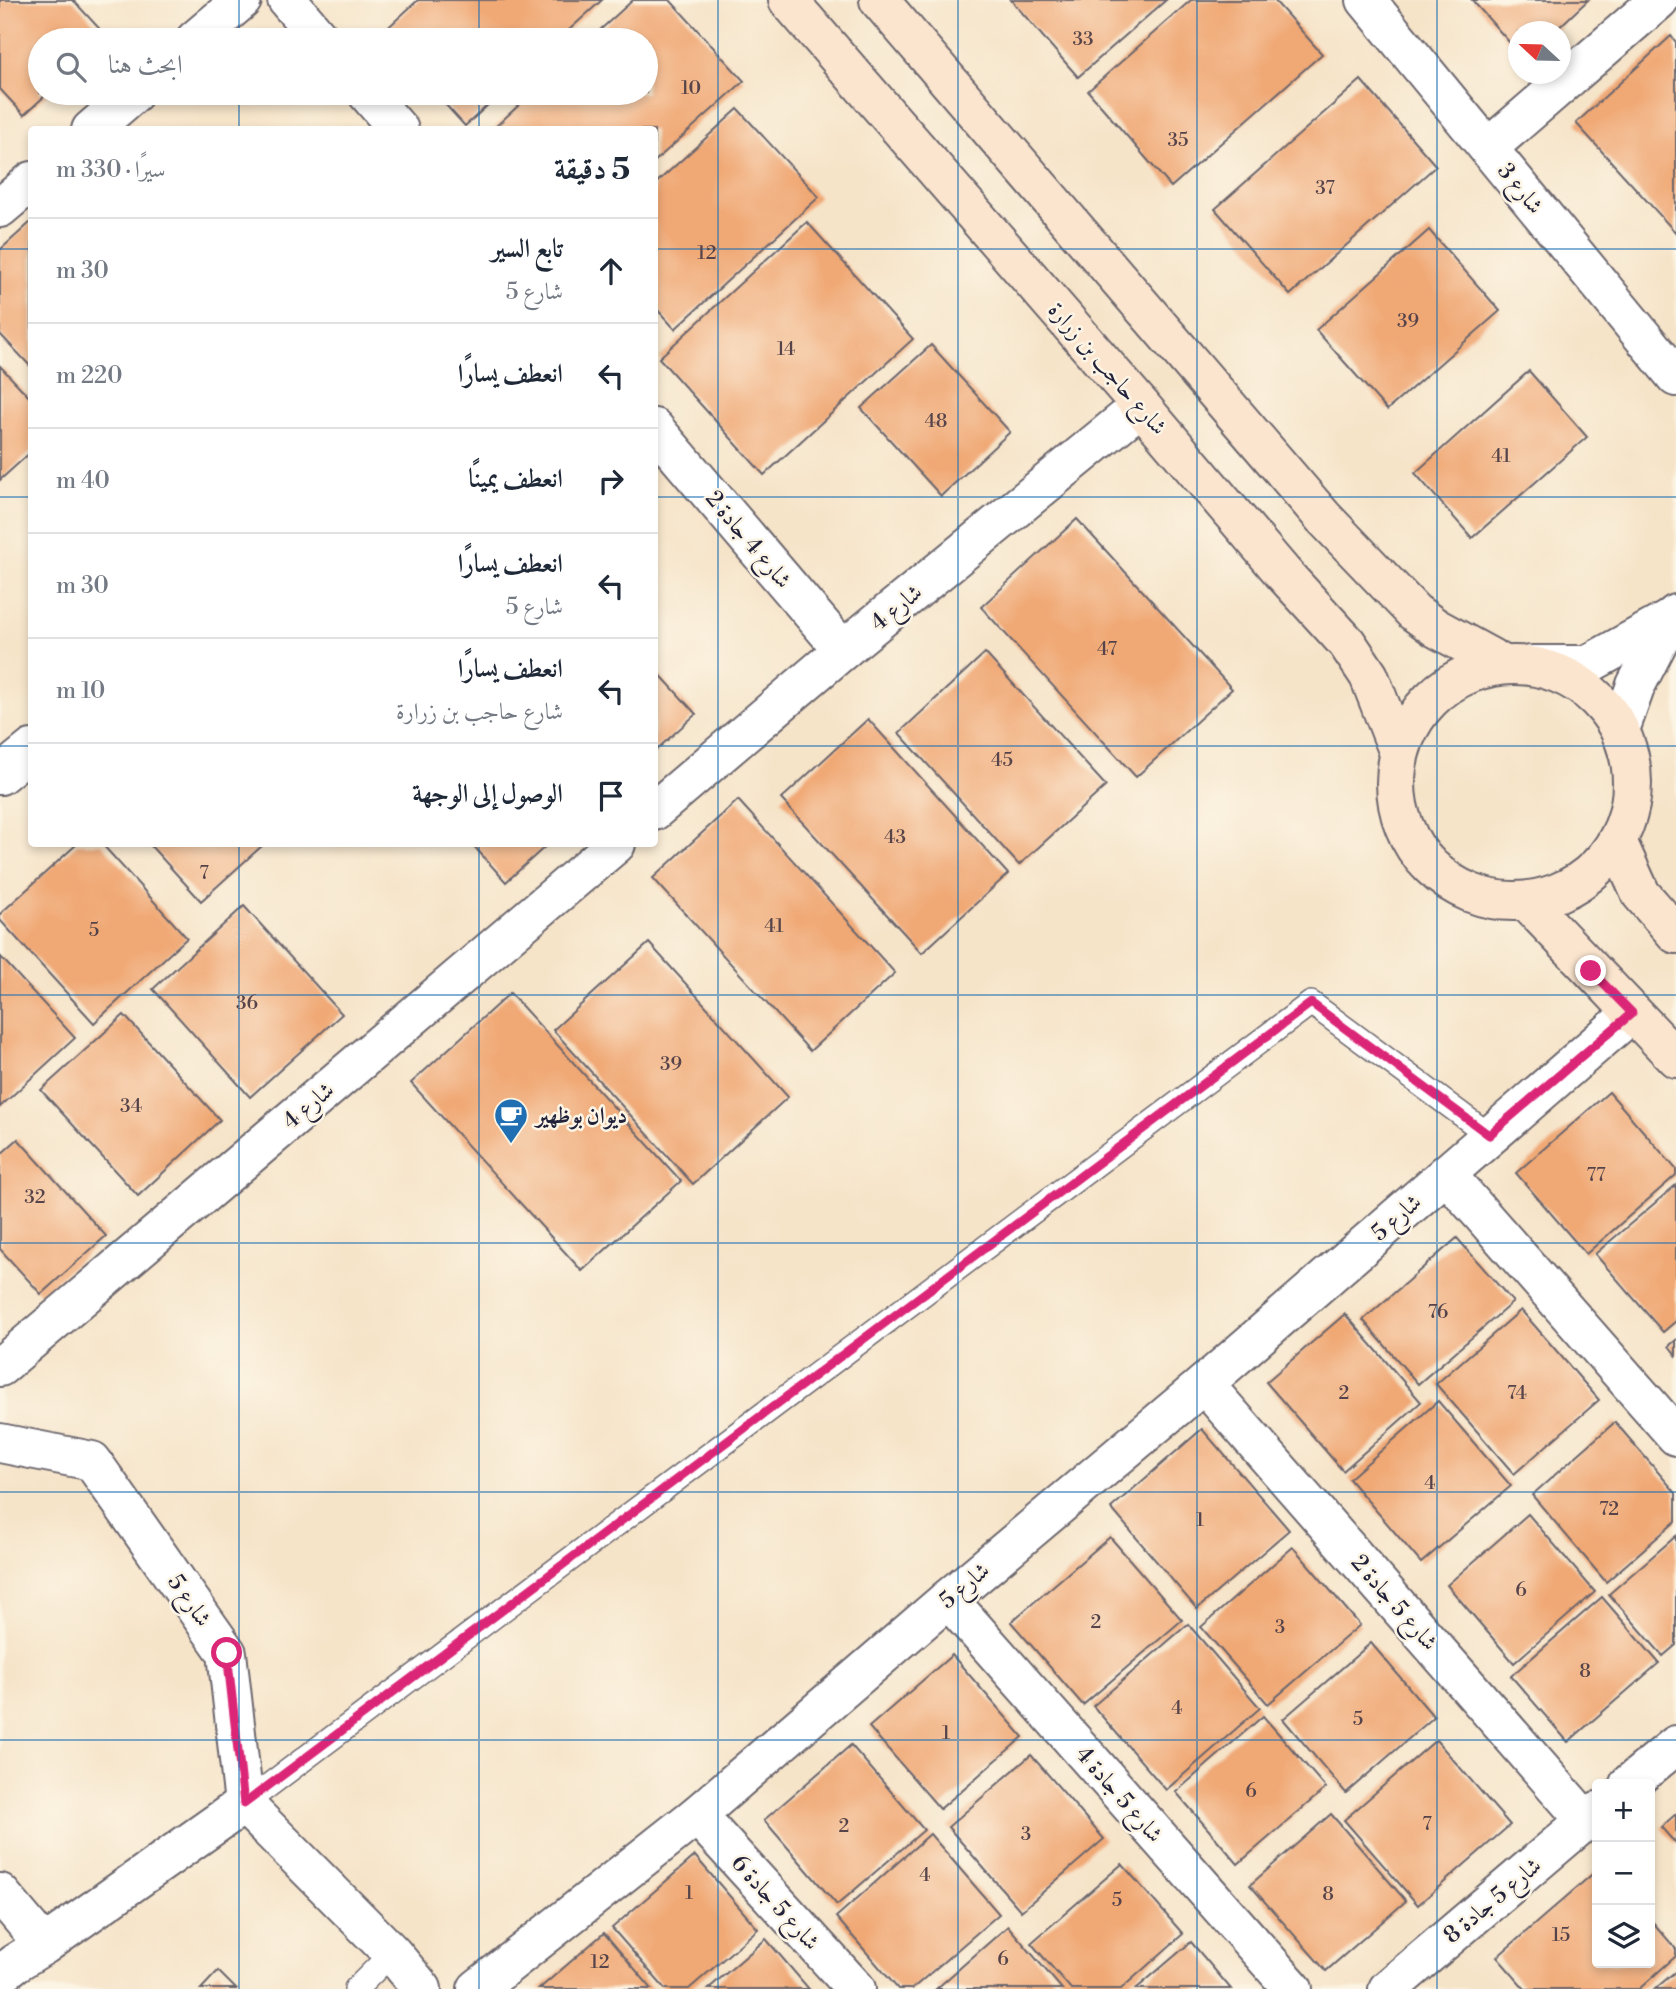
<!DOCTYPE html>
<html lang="ar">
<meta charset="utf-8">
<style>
:root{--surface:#fff;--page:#f2f2f3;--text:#1f2937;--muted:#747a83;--line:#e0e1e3}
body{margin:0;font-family:"Libre Bodoni",Amiri,serif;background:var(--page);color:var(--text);direction:rtl}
.controls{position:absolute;right:21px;bottom:21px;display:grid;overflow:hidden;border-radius:7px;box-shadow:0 4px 10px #0003}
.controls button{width:63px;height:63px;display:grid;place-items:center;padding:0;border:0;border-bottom:2px solid var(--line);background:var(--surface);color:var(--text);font:35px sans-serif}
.compass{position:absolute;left:1508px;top:21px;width:63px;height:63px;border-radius:50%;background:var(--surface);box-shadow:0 4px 10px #0003;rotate:292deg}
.stop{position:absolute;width:21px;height:21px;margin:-16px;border:5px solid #db2777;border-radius:50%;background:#fff}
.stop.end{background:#db2777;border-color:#fff;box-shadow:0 2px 7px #0008}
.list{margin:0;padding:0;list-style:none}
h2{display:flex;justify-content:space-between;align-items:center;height:91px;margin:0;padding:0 28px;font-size:30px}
h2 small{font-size:23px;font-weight:400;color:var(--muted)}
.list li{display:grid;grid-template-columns:46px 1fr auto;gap:21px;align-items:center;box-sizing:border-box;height:105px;padding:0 28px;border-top:2px solid var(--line)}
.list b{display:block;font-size:26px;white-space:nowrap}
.list p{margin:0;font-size:23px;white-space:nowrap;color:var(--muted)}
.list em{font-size:23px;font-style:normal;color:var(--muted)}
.icon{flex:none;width:38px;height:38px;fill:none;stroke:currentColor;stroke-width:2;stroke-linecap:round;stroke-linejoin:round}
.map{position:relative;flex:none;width:1676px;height:1989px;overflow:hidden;direction:ltr}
.search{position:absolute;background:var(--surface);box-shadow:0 4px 10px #0003;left:28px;top:28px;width:630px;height:77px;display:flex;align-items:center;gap:18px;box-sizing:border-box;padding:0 24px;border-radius:38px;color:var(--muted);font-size:26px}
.panel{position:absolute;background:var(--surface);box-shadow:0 4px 10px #0003;left:28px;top:126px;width:630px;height:721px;border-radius:7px;direction:rtl}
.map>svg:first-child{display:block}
.building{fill:#f0a875}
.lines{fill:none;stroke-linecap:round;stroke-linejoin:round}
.lane-casing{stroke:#6c666d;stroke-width:26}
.street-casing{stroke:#6c666d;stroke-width:42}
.secondary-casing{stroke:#6c666d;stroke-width:42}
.lane{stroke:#fff;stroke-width:23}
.street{stroke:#fff;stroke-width:38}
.secondary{stroke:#fbe5cf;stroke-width:38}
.route{stroke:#db2777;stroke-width:9}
.grid{fill:none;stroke:#1f6fb2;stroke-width:2;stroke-opacity:0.55}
.labels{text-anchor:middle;stroke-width:5;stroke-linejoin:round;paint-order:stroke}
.number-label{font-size:19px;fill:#56444a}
.street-label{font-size:23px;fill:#22223b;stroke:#fcf5e5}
.poi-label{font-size:23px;font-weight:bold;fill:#22223b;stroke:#fcf5e5;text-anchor:start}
</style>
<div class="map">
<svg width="1676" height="1989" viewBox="0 0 1676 1989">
<rect width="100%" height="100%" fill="#fcf5e5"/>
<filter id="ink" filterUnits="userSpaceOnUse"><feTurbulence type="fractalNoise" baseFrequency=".0143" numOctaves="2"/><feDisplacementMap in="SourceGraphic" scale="14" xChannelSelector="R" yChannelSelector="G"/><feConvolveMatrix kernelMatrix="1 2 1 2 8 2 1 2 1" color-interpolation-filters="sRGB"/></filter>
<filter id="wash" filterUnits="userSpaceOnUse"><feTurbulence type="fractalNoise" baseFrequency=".00686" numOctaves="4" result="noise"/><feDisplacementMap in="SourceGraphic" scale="28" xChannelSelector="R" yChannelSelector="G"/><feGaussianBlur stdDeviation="1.57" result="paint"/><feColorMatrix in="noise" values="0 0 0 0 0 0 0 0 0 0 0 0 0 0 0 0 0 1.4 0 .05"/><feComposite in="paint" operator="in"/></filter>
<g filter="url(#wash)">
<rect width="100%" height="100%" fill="#f6e4c9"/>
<g id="blocks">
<g class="building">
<polygon points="0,0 73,0 108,38 105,40 40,40 40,93 48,93 24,115 0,89"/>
<polygon points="418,0 602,0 558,40 387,40 381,34"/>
<polygon points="633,0 670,0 744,81 654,162 654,130 492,130 532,93 646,93 646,40 589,40"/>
<polygon points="1011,0 1166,0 1078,77"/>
<polygon points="1191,0 1274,0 1322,54 1171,187 1088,91"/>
<polygon points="1472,0 1588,0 1554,32 1518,32 1518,52"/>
<polygon points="1671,36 1676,42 1676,233 1576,123"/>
<polygon points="1361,80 1436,166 1290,295 1215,209"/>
<polygon points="435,93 501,93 465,126"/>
<polygon points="738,109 819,197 675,329 654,306 654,185"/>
<polygon points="32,221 32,368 0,334 0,250"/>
<polygon points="807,222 913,339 764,475 659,358"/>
<polygon points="1429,230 1500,311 1387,410 1316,330"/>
<polygon points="931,345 1010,432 941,496 861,408"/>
<polygon points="0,366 32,400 32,451 0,480"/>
<polygon points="1529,371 1587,437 1472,538 1415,473"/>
<polygon points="1077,519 1232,689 1136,777 981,607"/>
<polygon points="985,653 1106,786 1019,865 899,733"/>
<polygon points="654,668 696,714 654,752"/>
<polygon points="868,719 1008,874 922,953 781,799"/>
<polygon points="738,800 895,973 810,1051 653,878"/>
<polygon points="77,844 102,844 187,938 94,1023 0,920 0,914"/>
<polygon points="149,844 264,844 201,901"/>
<polygon points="472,844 548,844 506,882"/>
<polygon points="244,906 342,1014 250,1097 153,989"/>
<polygon points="649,943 788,1097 693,1184 553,1030"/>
<polygon points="0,956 75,1038 0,1107"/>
<polygon points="510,993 681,1181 582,1271 411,1083"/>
<polygon points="124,1015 220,1120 138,1196 41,1090"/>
<polygon points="1609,1092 1676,1169 1676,1175 1586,1254 1516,1173"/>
<polygon points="18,1139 106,1236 41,1294 0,1249 0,1155"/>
<polygon points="1676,1185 1676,1321 1663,1332 1595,1254"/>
<polygon points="1457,1238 1513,1302 1418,1384 1363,1320"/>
<polygon points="1521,1310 1599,1400 1514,1474 1436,1384"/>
<polygon points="1345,1314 1421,1402 1343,1471 1266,1382"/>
<polygon points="1676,1340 1676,1355 1669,1346"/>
<polygon points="1438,1401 1511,1486 1421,1563 1349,1479"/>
<polygon points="1615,1422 1676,1493 1676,1521 1606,1582 1532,1495"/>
<polygon points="1202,1429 1289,1530 1197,1609 1111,1508"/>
<polygon points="1528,1514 1595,1592 1514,1663 1447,1585"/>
<polygon points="1676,1536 1676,1645 1663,1656 1609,1594"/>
<polygon points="1110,1537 1182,1620 1083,1705 1011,1622"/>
<polygon points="1293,1547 1360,1625 1268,1704 1201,1627"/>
<polygon points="1602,1597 1659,1663 1568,1742 1511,1676"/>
<polygon points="1188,1624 1260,1708 1166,1790 1093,1706"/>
<polygon points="1371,1643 1434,1717 1346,1793 1283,1719"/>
<polygon points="952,1655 1023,1737 940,1809 869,1727"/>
<polygon points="1263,1716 1326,1788 1238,1864 1176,1792"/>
<polygon points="1436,1740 1510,1825 1418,1905 1344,1820"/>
<polygon points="851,1745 924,1830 837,1905 764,1820"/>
<polygon points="1031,1755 1104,1839 1021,1911 948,1827"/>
<polygon points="1331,1814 1406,1901 1326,1971 1250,1885"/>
<polygon points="1676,1814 1676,1844 1661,1827"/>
<polygon points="930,1834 999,1914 912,1989 898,1989 836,1917"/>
<polygon points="695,1856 758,1929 689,1989 665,1989 612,1928"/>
<polygon points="1122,1864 1183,1934 1121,1989 1071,1989 1031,1943"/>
<polygon points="1597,1870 1597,1963 1650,1963 1650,1919 1676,1949 1676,1956 1639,1989 1525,1989 1497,1957"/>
<polygon points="1008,1926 1062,1989 936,1989"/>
<polygon points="604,1933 652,1989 539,1989"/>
<polygon points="766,1939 809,1989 708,1989"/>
<polygon points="1191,1942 1231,1989 1136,1989"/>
<polygon points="218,1971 236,1989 201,1989"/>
<polygon points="1676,1971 1676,1989 1655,1989"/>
</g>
</g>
</g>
<g filter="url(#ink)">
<use href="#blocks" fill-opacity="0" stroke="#6c666d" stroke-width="2"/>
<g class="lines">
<g class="lane-casing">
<g id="lane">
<polyline points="244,1804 1311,1003 1489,1135"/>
<polyline points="356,1989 392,1953"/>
</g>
</g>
<g class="street-casing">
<g id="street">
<polyline points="287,0 321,40"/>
<polyline points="1366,0 1676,377"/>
<polyline points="195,40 242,0"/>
<polyline points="367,93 399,130"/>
<polyline points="91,130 134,93"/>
<polyline points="1488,148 1659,0"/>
<polyline points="0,208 32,181"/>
<polyline points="654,428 843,650"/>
<polyline points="1532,665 1587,665 1670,619 1676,614"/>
<polyline points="1620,730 1636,685 1670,619"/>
<polyline points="0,775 32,749"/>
<polyline points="654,811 843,650 1141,406"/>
<polyline points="1446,1174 1676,1436"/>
<polyline points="0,1367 616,844"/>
<polyline points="1204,1384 1586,1821"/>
<polyline points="0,1443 92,1461 227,1653 244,1804 392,1953 422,1989"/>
<polyline points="948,1599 1293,1989"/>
<polyline points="1629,1784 1676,1745"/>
<polyline points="697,1815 856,1989"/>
<polyline points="0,1893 44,1945"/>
<polyline points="0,1975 15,1963 44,1945 244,1804"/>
<polyline points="477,1989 697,1815 948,1599 1204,1384 1632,1013"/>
<polyline points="1388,1989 1597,1811"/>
</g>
</g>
<g class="secondary-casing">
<g id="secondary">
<polyline points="788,0 1141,406 1283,573 1347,643 1369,676 1399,753"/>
<polyline points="879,0 1323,517 1414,612 1436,628 1502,664"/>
<circle cx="1514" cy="783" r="118"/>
<polyline points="1617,841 1641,894 1676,934"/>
<polyline points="1526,901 1676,1058"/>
</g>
</g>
<use href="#lane" class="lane"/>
<use href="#street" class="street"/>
<use href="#secondary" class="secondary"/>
</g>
</g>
<g class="lines" filter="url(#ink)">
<polyline class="route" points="227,1653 244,1804 1311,1003 1489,1135 1632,1013 1591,971"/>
</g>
<path class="grid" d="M 239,0 L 239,40M 479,0 L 479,40M 718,0 L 718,1989M 958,0 L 958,1989M 1197,0 L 1197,1989M 1437,0 L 1437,1989M 239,93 L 239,130M 479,93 L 479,130M 0,249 L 32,249M 654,249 L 1676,249M 0,497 L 32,497M 654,497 L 1676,497M 0,746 L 32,746M 654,746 L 1676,746M 239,844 L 239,1989M 479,844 L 479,1989M 0,995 L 1676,995M 0,1243 L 1676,1243M 0,1492 L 1676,1492M 0,1740 L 1676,1740"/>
<defs>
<g id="cafe-pin" transform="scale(1.75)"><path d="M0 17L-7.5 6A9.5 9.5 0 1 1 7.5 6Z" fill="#1f6fb2" stroke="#fcf5e5"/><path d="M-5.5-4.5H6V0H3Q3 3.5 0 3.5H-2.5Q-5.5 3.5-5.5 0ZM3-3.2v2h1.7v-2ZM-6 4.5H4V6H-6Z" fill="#fff"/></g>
</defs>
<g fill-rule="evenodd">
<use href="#cafe-pin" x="511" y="1115"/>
</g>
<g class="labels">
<g class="number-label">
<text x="1083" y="45">33</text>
<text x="691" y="94">10</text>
<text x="1178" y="146">35</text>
<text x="1325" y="194">37</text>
<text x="707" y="259">12</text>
<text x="1408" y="327">39</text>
<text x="786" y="355">14</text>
<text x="936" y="427">48</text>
<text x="1501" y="462">41</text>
<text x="1107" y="655">47</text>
<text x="1002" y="766">45</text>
<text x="895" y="843">43</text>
<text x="204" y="879">7</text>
<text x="774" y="932">41</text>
<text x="94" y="936">5</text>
<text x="247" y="1009">36</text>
<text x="671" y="1070">39</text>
<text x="131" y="1112">34</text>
<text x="1596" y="1181">77</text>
<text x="35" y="1203">32</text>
<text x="1438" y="1318">76</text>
<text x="1344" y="1399">2</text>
<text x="1517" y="1399">74</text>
<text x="1430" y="1489">4</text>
<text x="1609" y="1515">72</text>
<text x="1200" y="1526">1</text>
<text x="1521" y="1596">6</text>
<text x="1096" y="1628">2</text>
<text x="1280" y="1633">3</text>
<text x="1585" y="1677">8</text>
<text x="1177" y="1714">4</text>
<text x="1358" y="1725">5</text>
<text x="946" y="1739">1</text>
<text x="1251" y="1797">6</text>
<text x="1427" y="1830">7</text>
<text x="844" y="1832">2</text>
<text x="1026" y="1840">3</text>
<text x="925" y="1881">4</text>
<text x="689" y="1899">1</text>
<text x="1328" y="1900">8</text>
<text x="1117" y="1906">5</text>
<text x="1561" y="1941">15</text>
<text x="1003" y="1965">6</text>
<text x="600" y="1968">12</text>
</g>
<g class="street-label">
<text transform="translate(1521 188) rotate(51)" y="8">شارع 3</text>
<text transform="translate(1108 368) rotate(49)" y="8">شارع حاجب بن زرارة</text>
<text transform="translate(749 539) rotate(50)" y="8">شارع 4 جادة 2</text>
<text transform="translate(896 607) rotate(-39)" y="8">شارع 4</text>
<text transform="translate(308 1105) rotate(-40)" y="8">شارع 4</text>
<text transform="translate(1396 1217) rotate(-41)" y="8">شارع 5</text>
<text transform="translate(964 1585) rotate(-40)" y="8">شارع 5</text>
<text transform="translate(190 1600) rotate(55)" y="8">شارع 5</text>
<text transform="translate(1395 1602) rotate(49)" y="8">شارع 5 جادة 2</text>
<text transform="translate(1120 1794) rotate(49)" y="8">شارع 5 جادة 4</text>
<text transform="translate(1492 1900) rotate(-40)" y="8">شارع 5 جادة 8</text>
<text transform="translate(776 1902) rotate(48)" y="8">شارع 5 جادة 6</text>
</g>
<g class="poi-label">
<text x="536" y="1123">ديوان بوظهير</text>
</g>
</g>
</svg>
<div class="controls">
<button>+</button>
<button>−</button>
<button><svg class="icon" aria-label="layers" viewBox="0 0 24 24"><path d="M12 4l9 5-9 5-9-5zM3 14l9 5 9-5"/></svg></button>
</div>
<svg class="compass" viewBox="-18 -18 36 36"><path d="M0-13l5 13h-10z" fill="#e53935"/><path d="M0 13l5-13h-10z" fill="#747a83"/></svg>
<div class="stop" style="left:227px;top:1653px"></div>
<div class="stop end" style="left:1591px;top:971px"></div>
<div class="search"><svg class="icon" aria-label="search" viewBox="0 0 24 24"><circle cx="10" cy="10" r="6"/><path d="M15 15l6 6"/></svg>ابحث هنا</div>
<section class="panel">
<h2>5 دقيقة<small>سيرًا · 330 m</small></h2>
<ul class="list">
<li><svg class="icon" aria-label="ahead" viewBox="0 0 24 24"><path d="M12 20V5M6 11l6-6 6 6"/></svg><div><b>تابع السير</b><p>شارع 5</p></div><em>30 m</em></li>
<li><svg class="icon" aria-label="left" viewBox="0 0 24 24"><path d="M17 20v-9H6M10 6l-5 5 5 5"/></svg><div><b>انعطف يسارًا</b></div><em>220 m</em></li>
<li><svg class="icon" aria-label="right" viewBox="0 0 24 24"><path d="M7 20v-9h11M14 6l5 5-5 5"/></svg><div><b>انعطف يمينًا</b></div><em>40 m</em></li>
<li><svg class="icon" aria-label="left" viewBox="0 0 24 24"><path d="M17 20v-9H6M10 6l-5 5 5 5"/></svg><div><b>انعطف يسارًا</b><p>شارع 5</p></div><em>30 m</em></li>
<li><svg class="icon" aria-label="left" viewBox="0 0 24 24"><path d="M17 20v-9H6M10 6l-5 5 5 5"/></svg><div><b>انعطف يسارًا</b><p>شارع حاجب بن زرارة</p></div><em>10 m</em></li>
<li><svg class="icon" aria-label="arrive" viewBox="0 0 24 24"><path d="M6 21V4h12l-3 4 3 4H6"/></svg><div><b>الوصول إلى الوجهة</b></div></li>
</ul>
</section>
</div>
